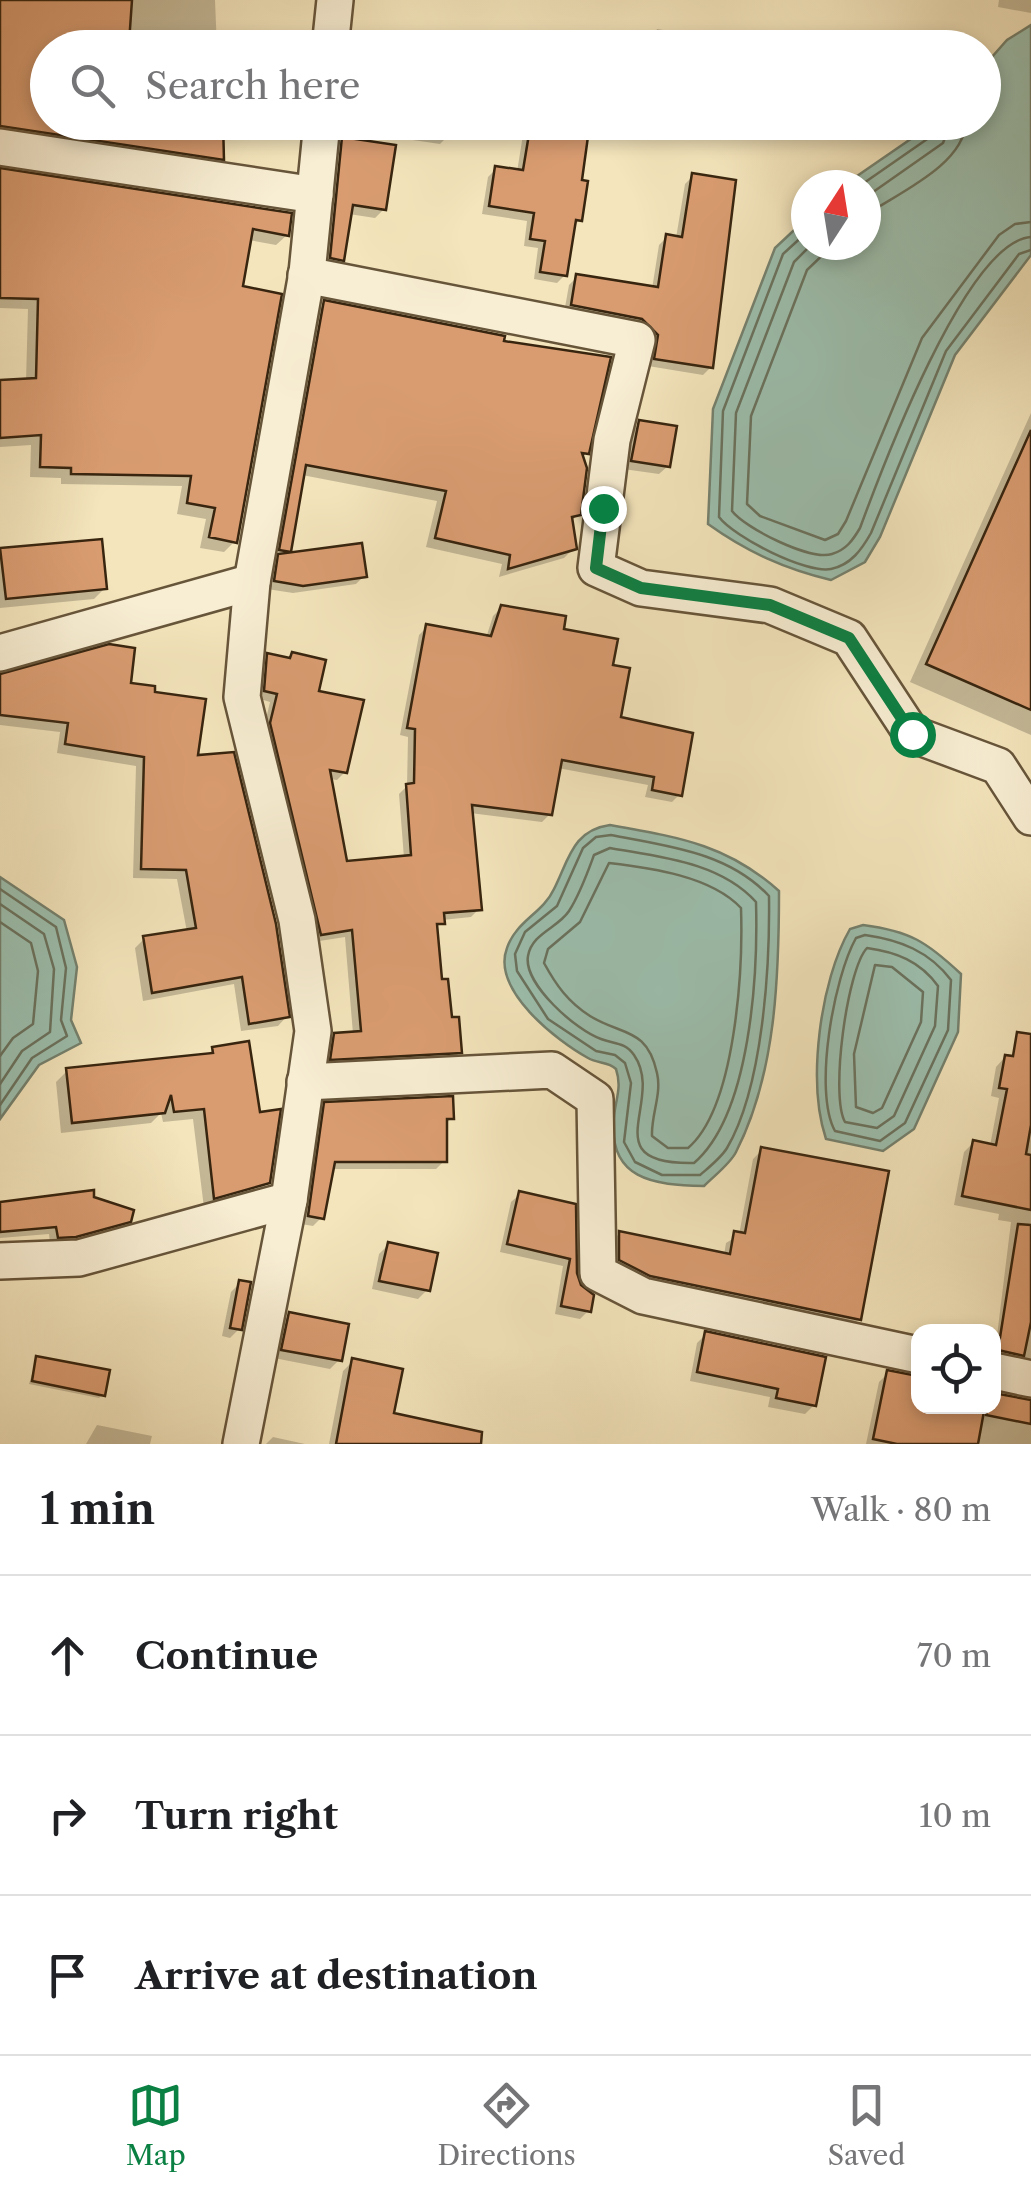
<!DOCTYPE html>
<meta charset="utf-8">
<style>
:root{--surface:#fff;--page:#f6f6f6;--text:#202124;--muted:#757577;--line:#e0e0e0;--accent:#0b8043}
body{margin:0;font-family:"Libre Caslon Text",serif;background:var(--page);color:var(--text)}
.controls{position:absolute;right:30px;bottom:30px;display:grid;overflow:hidden;border-radius:20px;box-shadow:0 5px 15px #0003}
.controls button{width:90px;height:90px;display:grid;place-items:center;padding:0;border:0;border-bottom:2px solid var(--line);background:var(--surface);color:var(--text);font:50px sans-serif}
.compass{position:absolute;left:791px;top:170px;width:90px;height:90px;border-radius:50%;background:var(--surface);box-shadow:0 5px 15px #0003;rotate:12deg}
.stop{position:absolute;width:30px;height:30px;margin:-22px;border:8px solid #0b8043;border-radius:50%;background:#fff}
.stop.end{background:#0b8043;border-color:#fff;box-shadow:0 2px 10px #0008}
.list{margin:0;padding:0;list-style:none}
h2{display:flex;justify-content:space-between;align-items:center;height:130px;margin:0;padding:0 40px;font-size:42px}
h2 small{font-size:32px;font-weight:400;color:var(--muted)}
.list li{display:grid;grid-template-columns:65px 1fr auto;gap:30px;align-items:center;box-sizing:border-box;height:160px;padding:0 40px;border-top:2px solid var(--line)}
.list b{display:block;font-size:38px;white-space:nowrap}
.list em{font-size:32px;font-style:normal;color:var(--muted)}
.icon{flex:none;width:55px;height:55px;fill:none;stroke:currentColor;stroke-width:2;stroke-linecap:round;stroke-linejoin:round}
.map{position:relative;flex:none;width:1031px;height:1444px;overflow:hidden}
.search{position:absolute;background:var(--surface);box-shadow:0 5px 15px #0003;left:30px;right:30px;top:30px;height:110px;display:flex;align-items:center;gap:25px;box-sizing:border-box;padding:0 35px;border-radius:55px;color:var(--muted);font-size:38px}
.sheet{height:610px;background:var(--surface)}
nav{display:flex;justify-content:space-around;align-items:center;box-sizing:border-box;height:140px;border-top:2px solid var(--line);background:var(--surface);font-size:28px;color:var(--muted)}
nav a{display:grid;justify-items:center;gap:5px}
nav .on{color:var(--accent)}
.map>svg:first-child{display:block}
.water{fill:#9cbfae;stroke:#74816e;stroke-width:2.5}
.shadow{fill:#0003}
.lines{fill:none;stroke-linecap:round;stroke-linejoin:round}
.shore{stroke:#6a725e;stroke-width:2.5}
.building{fill:#d99c71;stroke:#38250f;stroke-width:2.5}
.street-casing{stroke:#67553a;stroke-width:40}
.street{stroke:#f8eed3;stroke-width:35}
.route{stroke:#0b8043;stroke-width:12}
</style>
<div class="map">
<svg width="1031" height="1444" viewBox="0 0 1031 1444">
<rect width="100%" height="100%" fill="#f4e5bc"/>
<filter id="stains"><feTurbulence type="fractalNoise" baseFrequency=".002" numOctaves="4"/><feColorMatrix values="0 0 0 0 .2 0 0 0 0 .09 0 0 0 0 .02 0 0 0 .5 -.17"/></filter>
<radialGradient id="worn" r=".72"><stop offset=".6" stop-color="#630" stop-opacity="0"/><stop offset="1" stop-color="#630" stop-opacity=".3"/></radialGradient>
<g class="water">
<path d="M 1031,25 L 1031,255 L 955,355 L 880,537 L 865,562 L 831,580 C 785,569 747,552 708,524 L 713,409 L 775,248 L 806,219 L 806,245 L 866,245 L 866,185 L 844,185 L 934,123 L 984,122 L 984,66 L 1007,40 Z"/>
<path d="M 610,825 C 677,837 727,844 779,891 C 779,976 776,1074 736,1152 C 730,1164 715,1175 704,1186 C 654,1185 607,1180 614,1116 C 616,1098 622,1087 616,1069 C 608,1061 598,1064 588,1058 C 557,1041 491,990 507,948 C 516,921 543,913 554,889 C 569,859 573,830 610,825 Z"/>
<polygon points="0,877 64,920 77,967 71,1020 81,1043 39,1065 0,1119"/>
<path d="M 863,925 C 910,931 927,942 961,974 L 958,1032 L 914,1129 L 883,1151 L 826,1139 C 807,1082 820,981 850,929 Z"/>
</g>
<g class="shadow">
<polygon points="0,0 215,0 217,48 48,48 48,122 222,159 211,169 0,137"/>
<polygon points="999,0 1031,0 1031,13 998,7"/>
<polygon points="657,29 687,34 685,48 647,48"/>
<polygon points="409,122 451,122 449,135 440,144 406,139"/>
<polygon points="525,122 588,122 579,182 580,220 572,227 565,275 557,283 534,279 538,248 524,246 527,221 482,214 488,177 496,169 517,172"/>
<polygon points="636,122 674,122 664,136 634,132"/>
<polygon points="343,139 384,209 375,218 349,214 342,260 333,269 322,266 334,148"/>
<polygon points="0,171 287,235 276,245 249,240 240,288 235,541 224,552 200,548 206,519 177,514 182,486 61,484 61,478 30,477 31,445 0,447 0,383 26,381 28,309 0,308"/>
<polygon points="693,176 711,367 703,375 648,366 564,313 569,285 577,277 652,289 659,245 667,237 676,238 685,184"/>
<polygon points="325,303 502,343 587,453 581,458 579,514 570,522 574,548 564,558 499,577 502,564 426,547 437,501 302,475 288,551 283,556 364,576 356,584 293,593 267,589 276,561 271,560 315,313"/>
<polygon points="1031,413 1031,735 910,682"/>
<polygon points="640,423 668,466 659,474 623,469 631,432"/>
<polygon points="100,542 105,588 94,599 0,608 0,551"/>
<polygon points="502,607 561,631 610,667 618,719 680,794 672,802 645,797 648,785 558,768 550,814 542,822 470,813 479,909 471,917 442,920 435,930 440,982 460,1052 452,1060 324,1066 327,1043 335,1035 353,1034 345,937 313,942 263,732 270,702 257,698 260,664 268,656 287,660 292,655 316,693 345,772 337,780 329,779 345,864 404,858 399,794 407,786 408,737 400,735 419,635 427,627 486,638 493,616"/>
<polygon points="0,675 128,686 195,758 287,1016 278,1026 241,1031 234,984 143,1001 135,948 144,939 187,932 177,879 133,878 136,766 57,753 60,732 0,725"/>
<polygon points="213,1049 268,1182 256,1194 204,1208 193,1119 163,1122 161,1113 151,1123 61,1133 56,1082 67,1071 206,1057"/>
<polygon points="1005,1057 1031,1062 1031,1370 994,1360 1011,1222 998,1220 999,1214 954,1205 964,1152 973,1143 990,1146 999,1098 991,1096 996,1067"/>
<polygon points="325,1105 452,1118 444,1125 445,1160 436,1169 331,1169 321,1218 313,1226 301,1224 317,1113"/>
<polygon points="762,1150 859,1319 850,1328 641,1284 611,1269 611,1242 619,1234 724,1255 726,1243 739,1235 753,1159"/>
<polygon points="520,1194 573,1206 574,1274 589,1310 580,1319 555,1314 563,1266 500,1252 511,1202"/>
<polygon points="91,1199 128,1220 120,1229 50,1244 49,1234 0,1238 0,1204"/>
<polygon points="388,1245 427,1290 418,1299 372,1289 379,1254"/>
<polygon points="240,1283 239,1329 230,1338 222,1336 231,1292"/>
<polygon points="289,1315 339,1360 330,1369 274,1358 280,1324"/>
<polygon points="706,1334 814,1405 805,1414 768,1407 770,1397 690,1381 697,1343"/>
<polygon points="37,1358 103,1394 99,1398 29,1384"/>
<polygon points="353,1361 391,1415 440,1444 329,1444 343,1371"/>
<polygon points="888,1373 918,1375 918,1406 994,1406 994,1395 1031,1401 1031,1444 866,1444 879,1382"/>
<polygon points="97,1425 152,1436 150,1444 86,1444"/>
<polygon points="273,1437 305,1444 266,1444"/>
</g>
<g class="lines">
<g class="shore">
<polyline points="861,185 933,135 938,122"/>
<polyline points="866,197 943,143 951,122"/>
<path d="M 866,215 C 898,193 964,165 966,122"/>
<path d="M 806,233 L 783,254 L 723,411 L 719,517 C 734,537 806,574 831,569 C 851,565 862,549 871,533 L 946,351 L 1019,254 L 1031,250"/>
<path d="M 811,245 L 794,262 L 736,413 L 732,511 C 745,528 810,561 832,554 C 846,550 853,540 860,528 C 881,471 966,241 1031,237"/>
<polyline points="833,245 807,270 751,416 747,504 760,516 825,540 838,534 846,521 922,338 999,235 1015,224 1031,222"/>
<path d="M 611,835 C 667,846 728,852 769,896 C 770,966 763,1087 727,1148 C 721,1158 708,1168 700,1175 L 662,1175 L 635,1162 L 624,1142 L 631,1083 L 625,1063 L 615,1055 L 596,1051 L 548,1019 L 517,971 L 515,954 L 525,932 L 557,906 L 583,848 L 596,837 Z"/>
<path d="M 610,848 C 660,857 720,862 756,902 C 758,973 751,1114 694,1163 C 592,1165 666,1101 634,1055 C 625,1042 614,1044 601,1039 C 577,1031 523,984 528,956 C 532,933 558,928 569,911 C 580,894 587,874 594,855 Z"/>
<path d="M 609,863 C 651,868 711,876 741,908 C 743,968 736,1107 688,1148 L 668,1148 L 652,1136 C 651,1115 662,1094 657,1073 C 647,1027 622,1036 590,1016 C 568,1002 556,985 544,963 L 548,949 L 580,922 Z"/>
<polyline points="0,889 56,927 66,968 61,1020 67,1036 32,1058 0,1105"/>
<polyline points="0,904 44,934 54,969 50,1032 22,1051 0,1084"/>
<polyline points="0,922 31,943 38,971 33,1024 13,1038 0,1056"/>
<path d="M 865,935 C 900,940 929,951 951,980 L 948,1030 L 905,1123 L 880,1141 L 835,1131 C 813,1091 834,977 856,938 Z"/>
<path d="M 867,948 C 896,952 920,961 938,986 L 935,1026 L 894,1116 L 877,1128 L 845,1122 C 830,1096 847,969 867,948 Z"/>
<polygon points="875,965 892,967 923,992 921,1022 882,1108 873,1113 856,1107 854,1054"/>
</g>
</g>
<g class="building">
<polygon points="0,0 132,0 129,43 48,48 48,122 223,122 224,160 0,126"/>
<polygon points="531,122 590,122 582,180 588,181 582,221 576,220 567,276 540,272 545,241 530,239 534,213 489,206 495,166 523,170"/>
<polygon points="342,137 396,145 386,210 353,205 344,261 330,258"/>
<polygon points="0,168 292,213 289,236 253,229 243,286 282,294 237,543 209,537 215,508 187,503 191,476 71,474 71,468 40,467 41,435 0,438 0,380 36,378 38,299 0,298"/>
<polygon points="692,173 736,180 713,368 654,359 658,335 642,319 571,305 576,274 658,287 666,234 682,237"/>
<polygon points="324,300 505,336 504,341 611,357 589,454 582,453 587,468 581,515 572,517 577,549 508,569 510,555 435,538 446,491 306,465 291,552 279,550"/>
<polygon points="639,420 677,426 670,467 631,461"/>
<polygon points="1031,430 1031,710 926,664"/>
<polygon points="102,539 107,589 6,599 0,548"/>
<polygon points="362,543 367,577 303,586 274,581 278,554"/>
<polygon points="501,605 566,616 564,629 618,639 613,665 630,668 621,717 693,733 682,796 652,790 654,777 562,760 552,815 472,805 482,910 444,913 445,924 437,924 442,979 448,979 452,1017 459,1017 462,1053 330,1060 334,1033 361,1031 352,930 321,935 270,723 277,694 264,691 267,653 290,658 292,652 326,660 319,691 364,700 347,773 330,770 347,861 411,855 406,784 414,783 415,729 407,728 426,624 491,636"/>
<polygon points="109,644 135,648 131,683 155,686 155,692 206,699 198,755 234,752 276,924 290,1017 249,1024 242,977 152,993 143,936 196,928 186,870 141,869 144,757 65,744 68,723 0,715 0,674"/>
<polygon points="1017,1032 1031,1034 1031,1125 1026,1154 1031,1155 1031,1210 962,1196 973,1140 996,1145 1007,1089 999,1088 1005,1055 1013,1056"/>
<polygon points="249,1041 260,1112 281,1109 270,1183 214,1199 204,1109 174,1112 171,1095 165,1113 72,1123 66,1068 213,1053 212,1047"/>
<polygon points="453,1096 454,1119 447,1119 447,1162 335,1162 324,1219 308,1216 324,1102"/>
<polygon points="761,1147 889,1171 861,1320 650,1276 619,1260 619,1231 730,1254 734,1231 745,1233"/>
<polygon points="94,1190 94,1197 134,1210 131,1222 76,1237 58,1238 56,1227 0,1232 0,1202"/>
<polygon points="519,1191 576,1204 577,1273 581,1285 594,1295 591,1312 561,1306 570,1259 507,1244"/>
<polygon points="1018,1224 1031,1225 1031,1322 1024,1356 998,1350"/>
<polygon points="388,1242 438,1253 430,1291 379,1281"/>
<polygon points="239,1280 251,1282 242,1330 230,1328"/>
<polygon points="289,1312 349,1324 342,1361 281,1350"/>
<polygon points="705,1331 826,1357 816,1406 776,1398 778,1389 697,1372"/>
<polygon points="36,1356 110,1370 105,1396 32,1381"/>
<polygon points="352,1358 403,1369 394,1413 482,1432 481,1444 336,1444"/>
<polygon points="887,1370 918,1376 918,1406 985,1406 978,1444 897,1444 873,1439"/>
<polygon points="994,1393 1031,1400 1031,1424 986,1415 987,1406 994,1406"/>
</g>
<g class="lines">
<g class="street-casing">
<g id="street">
<polyline points="330,48 335,0"/>
<polyline points="0,147 315,195"/>
<polyline points="306,275 637,340 612,440 596,568 641,588 770,605 849,638 912,734 998,766 1031,817"/>
<polyline points="0,653 252,582"/>
<polyline points="305,1082 552,1070 595,1099 598,1273 643,1296 918,1355"/>
<polyline points="0,1261 79,1258 289,1200"/>
<polyline points="994,1371 1031,1379"/>
<polyline points="241,1444 289,1200 313,1031 297,920 242,697 252,582 307,273 322,122"/>
</g>
</g>
<use href="#street" class="street"/>
</g>
<g class="lines">
<polyline class="route" points="603,508 596,568 641,588 770,605 849,638 912,734"/>
</g>
<rect width="100%" height="100%" filter="url(#stains)"/>
<rect width="100%" height="100%" fill="url(#worn)"/>
</svg>
<div class="controls">
<button><svg class="icon" aria-label="locate" viewBox="0 0 24 24"><circle cx="12" cy="12" r="6"/><path d="M12 2v4M12 18v4M2 12h4M18 12h4"/></svg></button>
</div>
<svg class="compass" viewBox="-18 -18 36 36"><path d="M0-13l5 13h-10z" fill="#e53935"/><path d="M0 13l5-13h-10z" fill="#757577"/></svg>
<div class="stop" style="left:912px;top:734px"></div>
<div class="stop end" style="left:603px;top:508px"></div>
<div class="search"><svg class="icon" aria-label="search" viewBox="0 0 24 24"><circle cx="10" cy="10" r="6"/><path d="M15 15l6 6"/></svg>Search here</div>
</div>
<section class="sheet">
<h2>1 min<small>Walk · 80 m</small></h2>
<ul class="list">
<li><svg class="icon" aria-label="ahead" viewBox="0 0 24 24"><path d="M12 20V5M6 11l6-6 6 6"/></svg><div><b>Continue</b></div><em>70 m</em></li>
<li><svg class="icon" aria-label="right" viewBox="0 0 24 24"><path d="M7 20v-9h11M14 6l5 5-5 5"/></svg><div><b>Turn right</b></div><em>10 m</em></li>
<li><svg class="icon" aria-label="arrive" viewBox="0 0 24 24"><path d="M6 21V4h12l-3 4 3 4H6"/></svg><div><b>Arrive at destination</b></div></li>
</ul>
</section>
<nav>
<a class="on"><svg class="icon" aria-label="map" viewBox="0 0 24 24"><path d="M3 6l6-2 6 2 6-2v14l-6 2-6-2-6 2zM9 4v14M15 6v14"/></svg>Map</a>
<a><svg class="icon" aria-label="directions" viewBox="0 0 24 24"><path d="M12 3l9 9-9 9-9-9zM9 14v-3h6M13 9l2 2-2 2"/></svg>Directions</a>
<a><svg class="icon" aria-label="saved" viewBox="0 0 24 24"><path d="M7 4h10v16l-5-4-5 4z"/></svg>Saved</a>
</nav>
